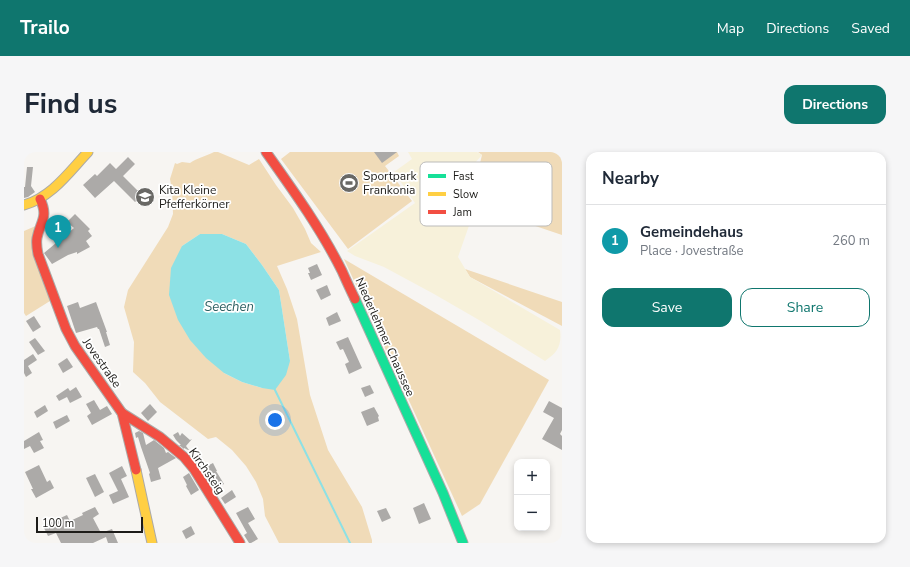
<!DOCTYPE html>
<meta charset="utf-8">
<style>
:root{--surface:#fff;--page:#f6f6f7;--text:#1f2937;--muted:#747a83;--line:#e0e1e3;--accent:#0f766e}
body{margin:0;font-family:"Nunito Sans",sans-serif;background:var(--page);color:var(--text)}
.controls{position:absolute;right:12px;bottom:12px;display:grid;overflow:hidden;border-radius:8px;box-shadow:0 2px 6px #0003}
.controls button{width:36px;height:36px;display:grid;place-items:center;padding:0;border:0;border-bottom:1px solid var(--line);background:var(--surface);color:var(--text);font:20px sans-serif}
.scale{position:absolute;left:12px;bottom:10px;width:107px;box-sizing:border-box;padding-left:4px;border:2px solid #1d1c19;border-top:0;font-size:11px;line-height:14px;white-space:nowrap;color:#1d1c19;-webkit-text-stroke:3px #fff;paint-order:stroke}
.you{position:absolute;left:251px;top:268px;width:14px;height:14px;margin:-10px;border:3px solid #fff;border-radius:50%;background:#1a73e8;box-shadow:0 0 0 6px #1a73e833}
.badge{display:grid;place-items:center;width:26px;height:26px;border-radius:50%;background:var(--accent);color:#fff;font-size:13px;font-weight:700}
.pin{position:absolute;translate:-50% -33px;filter:drop-shadow(0 1px 2px #0008)}
.pin::after{content:'';position:absolute;top:21px;width:14px;height:12px;background:inherit;clip-path:polygon(0 0,100% 0,50% 100%)}
.list{margin:0;padding:0;list-style:none}
h2{display:flex;justify-content:space-between;align-items:center;height:52px;margin:0;padding:0 16px;font-size:17px}
h2 small{font-size:13px;font-weight:400;color:var(--muted)}
.list li{display:grid;grid-template-columns:26px 1fr auto;gap:12px;align-items:center;box-sizing:border-box;height:72px;padding:0 16px;border-top:1px solid var(--line)}
.list b{display:block;font-size:15px;white-space:nowrap}
.list p{margin:0;font-size:13px;white-space:nowrap;color:var(--muted)}
.list em{font-size:13px;font-style:normal;color:var(--muted)}
.actions{display:flex;gap:8px;padding:12px 16px}
.actions a{flex:1;padding:9px 0;border:1px solid var(--accent);border-radius:12px;text-align:center;font-size:14px;color:var(--accent)}
.actions .main{background:var(--accent);color:#fff}
.map{position:relative;flex:none;width:538px;height:391px;overflow:hidden;border-radius:12px}
header{display:flex;align-items:center;gap:24px;box-sizing:border-box;height:56px;padding:0 20px;background:var(--accent);color:#fff}
header strong{font-size:19px}
nav{display:flex;gap:22px;margin-inline-start:auto;font-size:14px}
.intro{display:flex;align-items:center;justify-content:space-between;box-sizing:border-box;height:96px;padding:0 24px}
h1{margin:0;font-size:28px}
.button{padding:10px 18px;border-radius:12px;background:var(--accent);color:#fff;font-size:14px;font-weight:700}
main{display:flex;gap:24px;padding:0 24px}
aside{flex:1;background:var(--surface);border-radius:12px;box-shadow:0 2px 6px #0003}
.map>svg:first-child{display:block}
.green{fill:#f0dbb8;fill-rule:evenodd}
.sand{fill:#f7f1da}
.water{fill:#8de1e5}
.lines{fill:none;stroke-linecap:round;stroke-linejoin:round}
.stream{stroke:#8de1e5;stroke-width:2}
.building{fill:#acaaa8}
.fast-casing{stroke:#acaaa8;stroke-width:11}
.slow-casing{stroke:#acaaa8;stroke-width:11}
.jam-casing{stroke:#acaaa8;stroke-width:11}
.fast{stroke:#16e098;stroke-width:9}
.slow{stroke:#ffcf43;stroke-width:9}
.jam{stroke:#f24e42;stroke-width:9}
.labels{text-anchor:middle;stroke-width:3.5;stroke-linejoin:round;paint-order:stroke}
.poi-label{font-size:12px;fill:#1d1c19;stroke:#fff;text-anchor:start}
.street-label{font-size:12px;fill:#1d1c19;stroke:#fff}
.water-label{font-size:13px;font-style:italic;fill:#2d6163;stroke:#fff}
.key{fill:#fff;stroke:#bbbbba;stroke-width:1}
.key-label{font-size:11px;fill:#1d1c19}
</style>
<header>
<strong>Trailo</strong>
<nav><a>Map</a><a>Directions</a><a>Saved</a></nav>
</header>
<div class="intro"><h1>Find us</h1><a class="button">Directions</a></div>
<main>
<div class="map">
<svg width="538" height="391" viewBox="0 0 538 391">
<rect width="100%" height="100%" fill="#f7f5f2"/>
<g class="green">
<path d="M 190,0 L 194,0 L 225,13 L 235,7 L 252,33 L 269,56 L 281,77 L 287,91 L 297,100 L 253,114 L 263,137 L 273,167 L 286,243 L 304,298 L 338,355 L 348,388 L 348,391 L 255,391 L 241,364 L 239,347 L 232,330 L 222,314 L 208,298 L 192,285 L 184,287 L 136,250 L 121,231 L 109,220 L 110,190 L 100,155 L 104,138 L 144,75 L 149,62 L 148,38 L 146,27 L 151,11 L 153,12 L 158,10 L 166,11 C 173,6 182,4 190,0 ZM 176,82 L 198,82 L 222,92 L 238,113 L 255,138 L 266,209 L 238,236 L 218,230 L 200,221 L 158,94 Z"/>
<polygon points="266,0 373,0 375,4 361,14 388,49 324,97 257,7"/>
<polygon points="454,0 538,0 538,83 446,52 458,3"/>
<polygon points="14,73 24,140 26,149 2,164 0,161 0,79"/>
<polygon points="320,107 525,228 456,352 438,364"/>
<polygon points="441,117 538,150 538,174 446,125"/>
</g>
<path class="sand" d="M 384,0 L 453,0 L 458,3 L 442,21 L 439,29 L 441,50 L 447,68 L 434,105 L 446,125 L 536,178 C 538,194 533,201 521,209 L 455,168 L 410,142 L 360,115 L 331,104 L 323,99 L 391,51 L 370,20 L 388,7 Z"/>
<polygon class="water" points="176,82 198,82 222,92 238,113 255,138 266,209 262,223 251,238 238,236 218,230 200,221 182,206 166,188 154,168 145,143 147,116 158,94"/>
<g class="lines">
<polyline class="stream" points="251,238 326,391"/>
</g>
<g class="building">
<polygon points="350,0 373,0 358,11"/>
<polygon points="104,5 111,12 99,24 118,43 111,50 90,29 71,46 59,33 71,22 73,24 86,11 92,17"/>
<polygon points="3,15 9,15 7,34 11,40 4,45 0,46 0,35 1,35"/>
<polygon points="51,62 66,77 64,79 68,84 62,89 66,95 53,102 53,100 44,103 28,112 20,101 50,76 43,70"/>
<polygon points="293,112 298,123 287,128 284,121 286,121 284,116"/>
<polygon points="303,133 307,143 297,148 292,138"/>
<polygon points="54,150 56,156 72,150 83,180 82,180 86,193 81,195 75,177 74,177 73,175 52,181 43,154"/>
<polygon points="313,160 317,169 305,174 302,166"/>
<polygon points="10,164 17,175 9,180 2,169"/>
<polygon points="324,185 338,216 325,222 321,212 325,210 319,197 316,198 312,190"/>
<polygon points="11,186 21,199 14,203 5,190"/>
<polygon points="9,202 13,208 4,214 8,221 2,225 0,221 0,208"/>
<polygon points="43,206 49,215 39,221 34,212"/>
<polygon points="346,233 350,241 341,245 337,236"/>
<polygon points="52,235 58,245 46,251 43,245 35,249 32,244 44,236 46,239"/>
<polygon points="70,248 76,258 83,254 88,262 68,273 63,264 67,261 62,252"/>
<polygon points="525,249 538,256 538,278 536,282 538,284 538,298 518,287 530,266 519,260"/>
<polygon points="126,252 133,260 124,269 117,261"/>
<polygon points="21,253 24,259 13,266 10,260"/>
<polygon points="350,255 355,264 354,265 355,269 343,274 337,260"/>
<polygon points="43,263 46,269 32,277 29,270"/>
<polygon points="115,279 119,281 122,293 130,288 140,296 142,301 144,300 152,306 134,316 137,327 127,330 125,322 126,321 117,295 114,285 112,286 111,281"/>
<polygon points="15,280 19,288 16,289 20,296 10,301 6,294 0,297 0,289"/>
<polygon points="154,280 156,284 158,281 166,288 168,287 162,294 165,298 164,298 160,296 160,297 155,293 157,293 152,288 149,283"/>
<polygon points="189,311 193,319 192,319 200,332 191,337 179,316"/>
<polygon points="15,313 23,330 26,328 30,336 12,346 7,337 9,337 1,320"/>
<polygon points="98,314 103,324 97,327 105,345 89,352 85,343 94,339 85,321"/>
<polygon points="165,321 175,338 167,343 162,334 163,333 159,325"/>
<polygon points="71,322 80,340 71,345 62,326"/>
<polygon points="208,338 212,345 201,352 197,346"/>
<polygon points="400,351 407,367 395,372 389,356"/>
<polygon points="71,355 75,362 69,366 77,381 88,377 94,391 84,391 82,385 69,391 37,391 32,381 24,384 20,376 24,374 23,372 43,363 46,369 59,363 58,361"/>
<polygon points="224,355 231,367 224,371 234,387 227,391 225,391 220,383 223,381 212,361"/>
<polygon points="362,356 367,366 358,370 353,359"/>
<polygon points="167,374 171,382 162,387 158,379"/>
</g>
<g class="lines">
<g class="fast-casing">
<polyline id="fast" points="331,147 419,341 439,391"/>
</g>
<g class="slow-casing">
<g id="slow">
<path d="M 0,53 C 28,45 45,20 64,0"/>
<polyline points="112,318 128,391"/>
</g>
</g>
<g class="jam-casing">
<g id="jam">
<path d="M 242,0 C 269,38 297,77 318,119 C 322,128 326,137 331,147"/>
<path d="M 16,47 C 25,65 16,70 13,86 C 12,92 13,97 14,102 L 42,177 L 51,194 L 98,261 L 112,318"/>
<polyline points="98,261 136,285 160,305 170,317 216,391"/>
</g>
</g>
<use href="#fast" class="fast"/>
<use href="#slow" class="slow"/>
<use href="#jam" class="jam"/>
</g>
<defs>
<g id="stadium-disc" transform="scale(1)"><circle r="9.5" fill="#696865" stroke="#fff"/><path d="M0-5a6.5 5 0 1 0 0 10a6.5 5 0 1 0 0-10ZM-3.5-1.8h7v3.6h-7Z" fill="#fff"/></g>
<g id="school-disc" transform="scale(1)"><circle r="9.5" fill="#696865" stroke="#fff"/><path d="M0-5L7-2L0 1L-7-2ZM-4 1L0 2.5L4 1V4Q0 6-4 4Z" fill="#fff"/></g>
</defs>
<g fill-rule="evenodd">
<use href="#stadium-disc" x="325" y="31"/>
<use href="#school-disc" x="121" y="45"/>
</g>
<g class="labels">
<g class="poi-label">
<text x="339" y="28">Sportpark<tspan x="339" dy="14">Frankonia</tspan></text>
<text x="135" y="42">Kita Kleine<tspan x="135" dy="14">Pfefferkörner</tspan></text>
</g>
<g class="street-label">
<text transform="translate(361 185) rotate(66)" y="4">Niederlehmer Chaussee</text>
<text transform="translate(78 211) rotate(55)" y="4">Jovestraße</text>
<text transform="translate(183 319) rotate(55)" y="4">Kirchsteig</text>
</g>
<g class="water-label">
<text x="205" y="159">Seechen</text>
</g>
</g>
<rect x="396" y="10" width="132" height="64" rx="6" class="key"/>
<rect x="404" y="22" width="18" height="4" fill="#16e098"/>
<rect x="404" y="40" width="18" height="4" fill="#ffcf43"/>
<rect x="404" y="58" width="18" height="4" fill="#f24e42"/>
<g class="key-label">
<text x="429" y="28">Fast</text>
<text x="429" y="46">Slow</text>
<text x="429" y="64">Jam</text>
</g>
</svg>
<div class="controls">
<button>+</button>
<button>−</button>
</div>
<div class="scale">100 m</div>
<div class="you"></div>
<div class="pin badge" style="left:34px;top:96px;background:#0f9aa8">1</div>
</div>
<aside>
<h2>Nearby<small></small></h2>
<ul class="list">
<li><span class="badge" style="background:#0f9aa8">1</span><div><b>Gemeindehaus</b><p>Place · Jovestraße</p></div><em>260 m</em></li>
</ul>
<div class="actions"><a class="main">Save</a><a>Share</a></div>
</aside>
</main>
